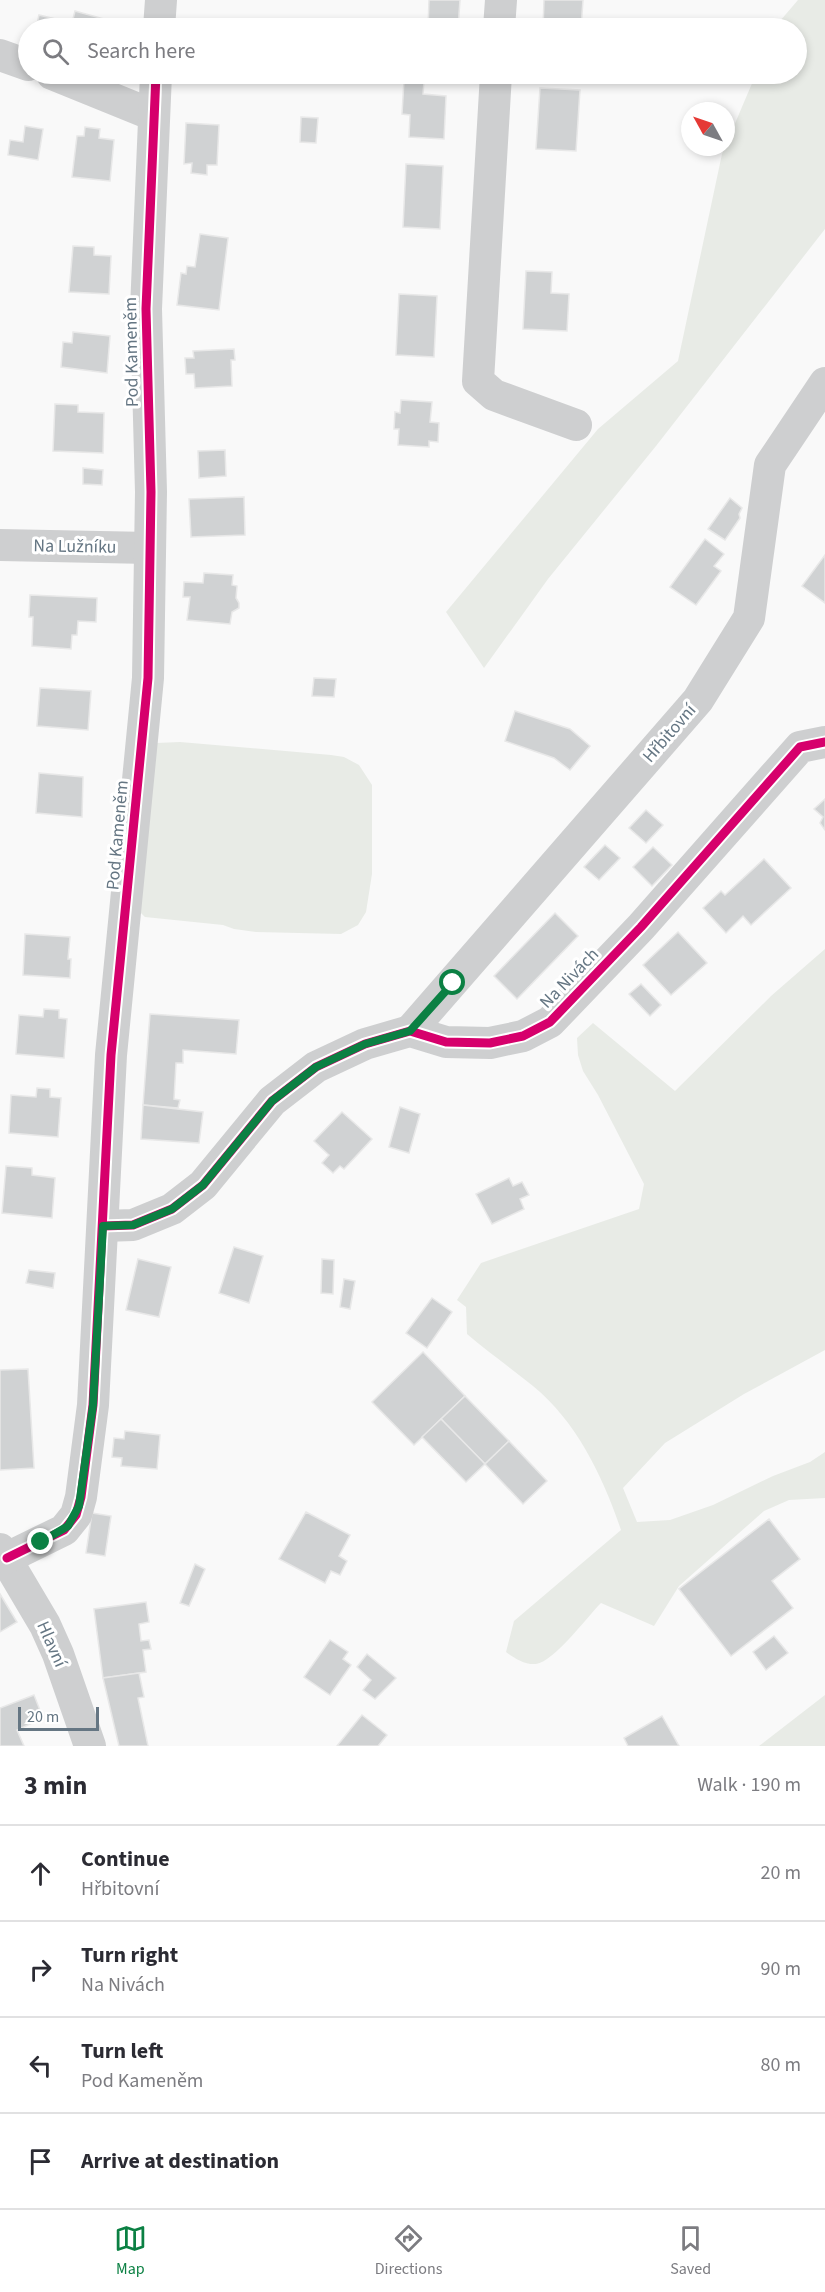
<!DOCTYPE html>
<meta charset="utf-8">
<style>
:root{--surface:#fff;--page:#f7f7f7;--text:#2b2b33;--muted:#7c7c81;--line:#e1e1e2;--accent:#0b8043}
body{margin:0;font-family:"Source Sans 3",sans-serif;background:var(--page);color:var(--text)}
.compass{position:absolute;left:681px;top:102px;width:54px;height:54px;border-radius:50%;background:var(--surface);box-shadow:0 3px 9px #0003;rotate:310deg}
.scale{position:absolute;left:18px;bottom:15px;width:81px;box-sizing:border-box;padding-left:6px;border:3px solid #657683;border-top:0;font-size:16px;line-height:21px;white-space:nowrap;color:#657683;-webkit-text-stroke:4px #fff;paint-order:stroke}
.stop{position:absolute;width:18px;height:18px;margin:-14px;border:4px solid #0b8043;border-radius:50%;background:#fff}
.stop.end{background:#0b8043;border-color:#fff;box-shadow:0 2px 6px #0008}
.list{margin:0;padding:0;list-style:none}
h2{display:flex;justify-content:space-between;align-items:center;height:78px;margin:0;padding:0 24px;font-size:26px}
h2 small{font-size:20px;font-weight:400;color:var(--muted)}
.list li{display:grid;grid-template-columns:39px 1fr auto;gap:18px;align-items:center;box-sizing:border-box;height:96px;padding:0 24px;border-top:2px solid var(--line)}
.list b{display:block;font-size:22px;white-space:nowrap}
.list p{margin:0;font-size:20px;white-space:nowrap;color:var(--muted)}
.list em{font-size:20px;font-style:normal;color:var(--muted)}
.icon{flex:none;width:33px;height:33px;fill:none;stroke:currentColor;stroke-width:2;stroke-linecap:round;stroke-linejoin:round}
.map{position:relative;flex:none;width:825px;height:1746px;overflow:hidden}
.search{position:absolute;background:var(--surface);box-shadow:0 3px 9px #0003;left:18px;right:18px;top:18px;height:66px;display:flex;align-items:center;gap:15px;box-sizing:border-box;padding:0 21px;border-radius:33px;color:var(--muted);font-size:22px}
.sheet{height:462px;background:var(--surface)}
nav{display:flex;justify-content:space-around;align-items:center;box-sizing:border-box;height:84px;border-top:2px solid var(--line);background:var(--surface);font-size:16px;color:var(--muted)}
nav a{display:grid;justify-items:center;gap:3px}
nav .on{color:var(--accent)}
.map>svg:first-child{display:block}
.green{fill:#e8ebe6}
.building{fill:#d0d2d3;stroke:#e8e8e8;stroke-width:1.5}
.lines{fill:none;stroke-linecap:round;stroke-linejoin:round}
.minor{stroke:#cecfd0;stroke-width:32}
.cycleway-casing{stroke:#fff;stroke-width:13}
.cycleway{stroke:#d6006c;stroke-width:9}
.route{stroke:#0b8043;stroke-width:8}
.labels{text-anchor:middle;stroke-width:6;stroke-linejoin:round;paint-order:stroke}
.street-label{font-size:18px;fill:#657683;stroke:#fff}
</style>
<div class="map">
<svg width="825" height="1746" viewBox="0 0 825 1746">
<rect width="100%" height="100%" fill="#f9f9f9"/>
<g class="green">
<polygon points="798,0 825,0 825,229 656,446 548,579 484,668 446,612 598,429 678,361 722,154 756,74 796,74 796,28 774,28"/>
<polygon points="180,742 331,755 344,757 359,765 372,785 372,874 366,912 358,925 341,934 256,932 234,929 223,925 145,917 140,912 156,743"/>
<path d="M 825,949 L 825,1350 L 744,1394 L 665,1443 L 623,1488 L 637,1522 L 670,1520 L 713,1505 L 773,1476 L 810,1462 L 825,1452 L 825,1498 L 789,1500 L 764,1511 L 679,1586 L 654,1626 L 601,1603 C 586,1618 555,1661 536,1664 C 525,1665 514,1658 506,1652 L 514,1621 L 621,1530 C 603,1477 577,1422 533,1386 C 511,1368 488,1352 467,1334 L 466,1307 L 457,1300 L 481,1263 L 639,1209 L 644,1184 L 598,1095 L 583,1071 L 578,1055 L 577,1038 L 593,1023 L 675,1091 L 771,996 Z"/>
<polygon points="825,1695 825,1746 759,1746"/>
</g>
<g class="building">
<polygon points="429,0 460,0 458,28 428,28"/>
<polygon points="544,0 583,0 581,28 543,28"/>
<polygon points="75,11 104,19 101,28 36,28 39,15 72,23"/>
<polygon points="199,25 214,26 214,28 199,28"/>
<polygon points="191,74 231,74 231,78"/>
<polygon points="404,80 424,81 423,94 446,96 444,139 409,137 410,115 402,114"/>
<polygon points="540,88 580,90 576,151 536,149"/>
<polygon points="301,117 318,118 316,143 300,142"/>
<polygon points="186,123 219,125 217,165 207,165 207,175 191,173 192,163 184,164"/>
<polygon points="25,126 43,129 38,160 8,155 10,140 23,142"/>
<polygon points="85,127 100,129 99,138 114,140 110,181 72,177 77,136 84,136"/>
<polygon points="406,164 443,166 440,229 403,227"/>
<polygon points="200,234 228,238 219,310 177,305 181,273 186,274 187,266 195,267"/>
<polygon points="73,246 94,247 94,255 111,256 109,294 69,292"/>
<polygon points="526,271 552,272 551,293 569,294 567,331 523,329"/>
<polygon points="399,294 437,296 434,357 396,355"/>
<polygon points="73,332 110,336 107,373 61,367 63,342 72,343"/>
<polygon points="234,349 235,360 231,360 232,386 195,388 194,374 186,374 185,358 194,358 193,351"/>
<polygon points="401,400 432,402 430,422 439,423 438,442 429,441 429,447 398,445 399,429 394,429 395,412 400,413"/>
<polygon points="55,404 78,405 78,412 104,413 103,453 53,451"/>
<polygon points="225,450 226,476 199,478 198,451"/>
<polygon points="83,468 103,470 102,485 83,484"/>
<polygon points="244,497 245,535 191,537 189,499"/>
<polygon points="730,498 742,508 739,514 740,518 725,540 708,529"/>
<polygon points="705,539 724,554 714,566 721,571 696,605 670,587"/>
<polygon points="825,555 825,603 802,586"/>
<polygon points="204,573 233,575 232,585 237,586 236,598 239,603 239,608 232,612 230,624 187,620 190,597 183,597 184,582 203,583"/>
<polygon points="30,595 97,598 96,622 78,621 77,635 72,635 71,649 32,646 33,617 29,617"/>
<polygon points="314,678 336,679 334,697 312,696"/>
<polygon points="40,688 91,691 88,730 37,726"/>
<polygon points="515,711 570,729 590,746 570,770 554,758 505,741"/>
<polygon points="39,773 83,777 82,817 36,813"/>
<polygon points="825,799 825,830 820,823 823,817 814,809"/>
<polygon points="646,810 663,825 646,843 629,828"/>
<polygon points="605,845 620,858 599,880 584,867"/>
<polygon points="653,847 672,865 652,886 633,867"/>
<polygon points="764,859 791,888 751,925 743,916 726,933 703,908 721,891 725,895"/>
<polygon points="555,913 578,936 517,999 494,976"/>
<polygon points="678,932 707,963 671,995 643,965"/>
<polygon points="25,934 70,937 68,959 71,959 70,978 23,975"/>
<polygon points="641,984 661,1005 650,1016 629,994"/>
<polygon points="44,1009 59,1010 59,1018 67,1019 64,1058 16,1054 19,1015 43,1017"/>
<polygon points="150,1014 239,1020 236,1054 183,1050 183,1063 176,1063 174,1099 180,1100 178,1108 143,1105"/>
<polygon points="37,1088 50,1089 50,1097 61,1098 58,1137 9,1133 11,1095 36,1097"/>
<polygon points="143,1105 203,1112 199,1143 141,1139"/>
<polygon points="400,1107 420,1114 409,1153 389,1147"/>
<polygon points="342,1112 372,1139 344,1169 340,1166 333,1173 322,1163 329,1155 314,1141"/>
<polygon points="6,1166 32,1168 32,1175 55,1178 52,1218 2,1213"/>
<polygon points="509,1178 513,1186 522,1182 529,1195 520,1199 524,1209 492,1224 476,1194"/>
<polygon points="234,1247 263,1256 249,1303 219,1293"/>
<polygon points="138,1259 171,1267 159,1317 126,1310"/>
<polygon points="322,1259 334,1260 333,1294 321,1293"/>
<polygon points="29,1270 55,1273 53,1288 26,1283"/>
<polygon points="344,1279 355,1281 350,1309 340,1307"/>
<polygon points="432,1298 452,1312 427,1348 406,1333"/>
<polygon points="423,1352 465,1396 414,1445 372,1402"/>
<polygon points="28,1369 34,1468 0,1470 0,1370"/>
<polygon points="465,1396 509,1441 485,1464 441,1419"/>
<polygon points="441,1419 485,1464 466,1482 422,1437"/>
<polygon points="125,1431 160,1435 157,1469 121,1466 122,1458 112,1457 114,1438 124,1439"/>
<polygon points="509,1441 547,1481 523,1504 485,1464"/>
<polygon points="306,1512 350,1535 339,1556 347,1561 340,1575 331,1571 325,1583 279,1559"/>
<polygon points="92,1513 111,1516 105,1556 86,1553"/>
<polygon points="769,1519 800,1559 772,1581 793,1608 731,1656 679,1589"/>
<polygon points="195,1564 205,1569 189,1606 180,1603"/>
<polygon points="0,1594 17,1622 0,1632"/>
<polygon points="146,1602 149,1622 139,1624 141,1641 149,1640 151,1649 143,1650 146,1672 103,1678 94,1609"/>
<polygon points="774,1636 788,1653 766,1670 753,1652"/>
<polygon points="330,1640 348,1652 343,1659 351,1665 330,1695 304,1677"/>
<polygon points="367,1654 396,1678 375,1699 363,1690 371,1680 357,1667"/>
<polygon points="139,1673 144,1697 138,1698 148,1746 119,1746 103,1678"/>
<polygon points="34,1695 43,1718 17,1730 24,1746 0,1746 0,1708"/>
<polygon points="362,1715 387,1735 378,1746 337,1746"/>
<polygon points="662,1716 679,1746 628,1746 624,1738"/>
</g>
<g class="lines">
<g class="minor">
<polyline points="159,28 161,0"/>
<polyline points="499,28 501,0"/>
<polyline points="0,55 28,65"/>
<polyline points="52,74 153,115"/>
<polyline points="496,74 478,381 494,395 576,425"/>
<polyline points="0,545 150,548"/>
<polyline points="410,1031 698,700 749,618 770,465 825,383"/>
<polyline points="103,1226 133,1225 172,1209 203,1185 272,1101 316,1067 365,1044 410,1031 446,1042 490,1043 523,1036 550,1022 641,927 800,747 825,742"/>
<polyline points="0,1549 45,1625 58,1654 90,1746"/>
<polyline points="7,1558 64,1530 76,1515 81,1497 93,1405 111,1055 148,678 151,492 146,309 156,74"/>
</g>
<g class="cycleway-casing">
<g id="cycleway">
<polyline points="103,1226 133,1225 172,1209 203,1185 272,1101 316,1067 365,1044 410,1031 446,1042 490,1043 523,1036 550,1022 641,927 800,747 825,742"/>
<polyline points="7,1558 64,1530 76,1515 81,1497 93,1405 111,1055 148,678 151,492 146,309 156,74"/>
</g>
</g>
<use href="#cycleway" class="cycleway"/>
</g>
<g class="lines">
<polyline class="route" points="41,1542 68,1526 79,1506 93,1405 103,1226 133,1225 172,1209 203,1185 272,1101 316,1067 365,1044 410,1031 453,983"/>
</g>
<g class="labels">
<g class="street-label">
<text transform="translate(131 352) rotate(-91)" y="6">Pod Kameněm</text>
<text transform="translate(75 546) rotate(1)" y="6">Na Lužníku</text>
<text transform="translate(669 733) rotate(-49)" y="6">Hřbitovní</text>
<text transform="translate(117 835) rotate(-85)" y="6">Pod Kameněm</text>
<text transform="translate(569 978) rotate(-46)" y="6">Na Nivách</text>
<text transform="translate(52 1644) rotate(66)" y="6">Hlavní</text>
</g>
</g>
</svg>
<svg class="compass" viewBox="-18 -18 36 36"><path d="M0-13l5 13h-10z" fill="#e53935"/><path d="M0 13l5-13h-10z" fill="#7c7c81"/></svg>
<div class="scale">20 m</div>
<div class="stop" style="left:453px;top:983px"></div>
<div class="stop end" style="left:41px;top:1542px"></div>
<div class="search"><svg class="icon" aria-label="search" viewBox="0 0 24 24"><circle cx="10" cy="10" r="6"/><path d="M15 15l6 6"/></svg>Search here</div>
</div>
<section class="sheet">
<h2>3 min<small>Walk · 190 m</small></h2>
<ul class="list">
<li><svg class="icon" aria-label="ahead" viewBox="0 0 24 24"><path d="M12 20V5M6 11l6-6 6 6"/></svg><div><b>Continue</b><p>Hřbitovní</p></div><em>20 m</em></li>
<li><svg class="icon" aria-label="right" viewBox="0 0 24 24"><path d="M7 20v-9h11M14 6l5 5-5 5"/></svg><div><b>Turn right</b><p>Na Nivách</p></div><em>90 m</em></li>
<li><svg class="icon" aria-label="left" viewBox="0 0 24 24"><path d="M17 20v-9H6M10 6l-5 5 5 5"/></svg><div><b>Turn left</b><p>Pod Kameněm</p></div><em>80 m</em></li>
<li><svg class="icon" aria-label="arrive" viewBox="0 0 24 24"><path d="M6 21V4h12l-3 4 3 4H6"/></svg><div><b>Arrive at destination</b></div></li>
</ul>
</section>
<nav>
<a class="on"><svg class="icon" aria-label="map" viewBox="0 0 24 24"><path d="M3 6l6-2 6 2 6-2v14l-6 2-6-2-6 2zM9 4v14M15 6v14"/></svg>Map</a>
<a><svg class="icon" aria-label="directions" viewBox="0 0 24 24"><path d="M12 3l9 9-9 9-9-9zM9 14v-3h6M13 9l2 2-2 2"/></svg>Directions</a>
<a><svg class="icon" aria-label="saved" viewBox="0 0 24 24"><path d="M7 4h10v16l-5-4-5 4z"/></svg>Saved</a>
</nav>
